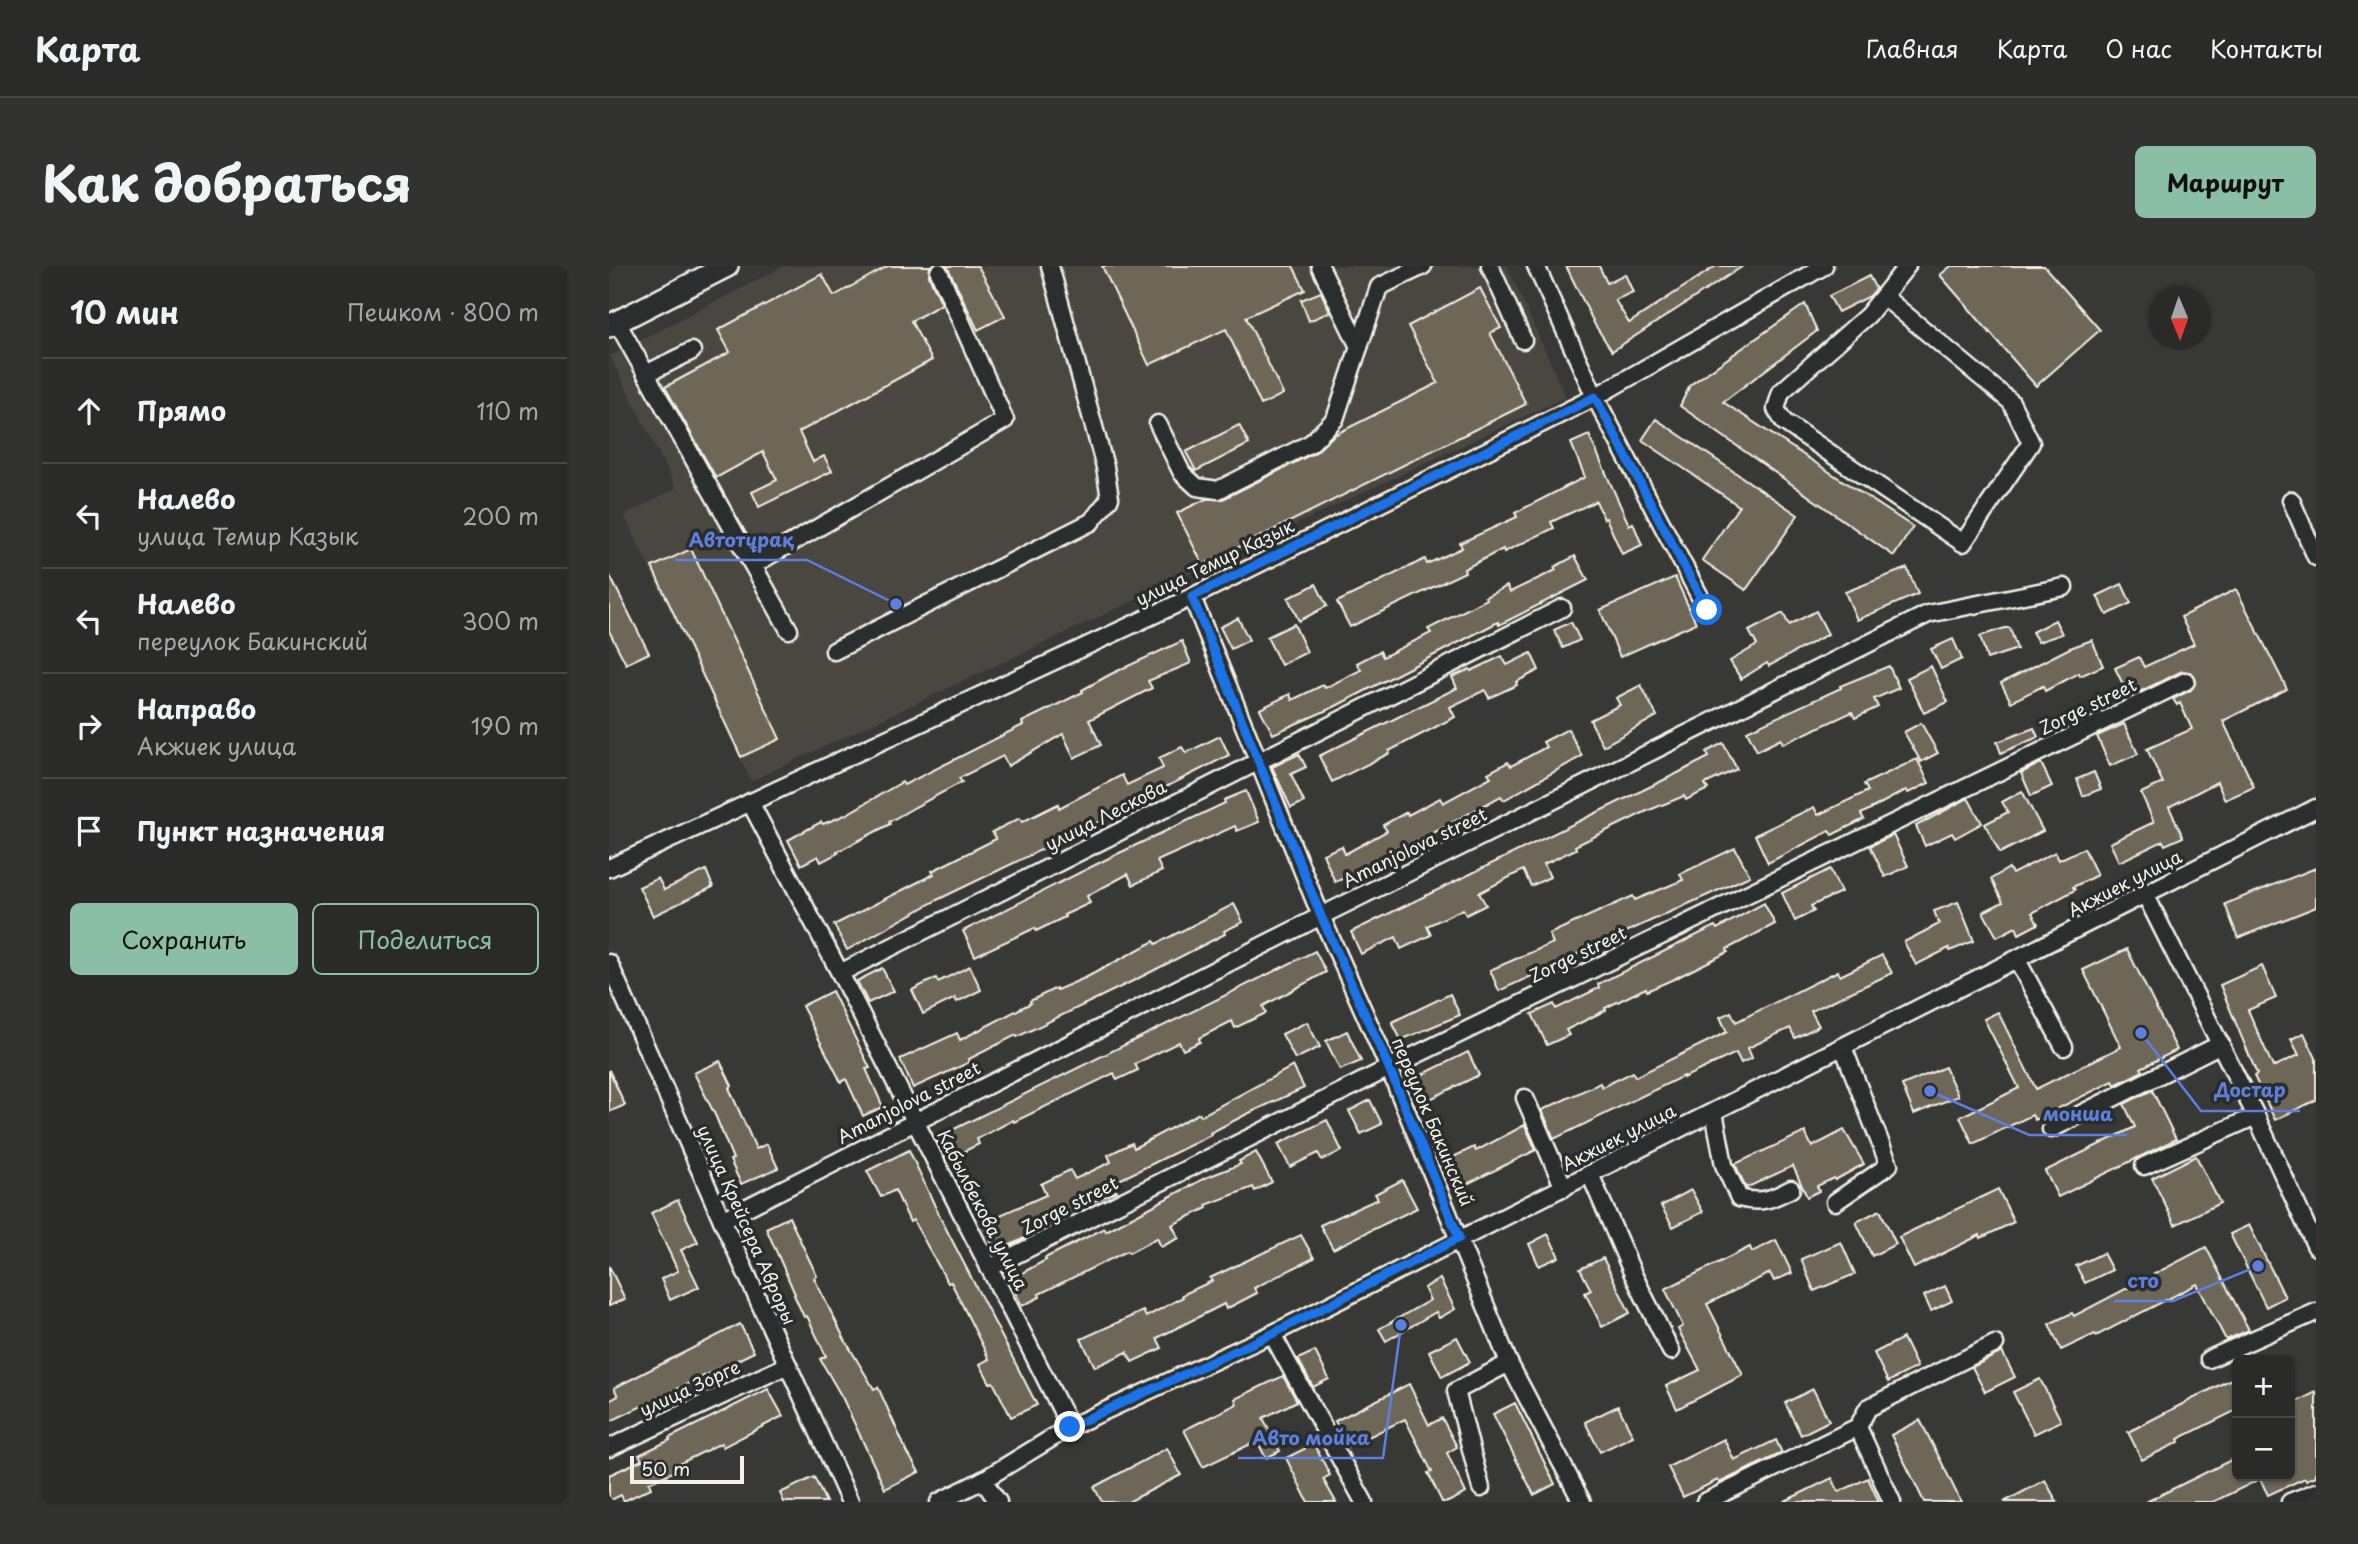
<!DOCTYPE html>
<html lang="ru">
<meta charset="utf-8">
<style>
:root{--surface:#2a2a28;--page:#323230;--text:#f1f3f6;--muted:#a5a7a8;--line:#464645;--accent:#8abfa5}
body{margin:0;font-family:"Playpen Sans",sans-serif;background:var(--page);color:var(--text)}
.controls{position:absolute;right:21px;bottom:21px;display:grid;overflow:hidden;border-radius:10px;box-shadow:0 2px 5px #0004}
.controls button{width:63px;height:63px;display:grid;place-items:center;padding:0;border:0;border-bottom:2px solid var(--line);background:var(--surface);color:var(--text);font:35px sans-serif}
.compass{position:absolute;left:1539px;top:21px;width:63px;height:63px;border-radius:50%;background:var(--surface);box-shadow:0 2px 5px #0004;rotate:178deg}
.scale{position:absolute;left:21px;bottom:18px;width:114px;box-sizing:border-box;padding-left:7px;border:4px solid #f4f1e8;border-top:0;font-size:19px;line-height:24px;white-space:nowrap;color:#f4f1e8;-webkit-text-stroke:5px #2a2d2e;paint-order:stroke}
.stop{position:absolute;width:21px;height:21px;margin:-16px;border:5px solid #1a73e8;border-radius:50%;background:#fff}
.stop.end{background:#1a73e8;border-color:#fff;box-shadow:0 2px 7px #0008}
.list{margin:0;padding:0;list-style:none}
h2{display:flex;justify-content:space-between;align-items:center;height:91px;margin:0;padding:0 28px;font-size:30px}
h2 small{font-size:23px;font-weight:400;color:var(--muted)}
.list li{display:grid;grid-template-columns:46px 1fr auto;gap:21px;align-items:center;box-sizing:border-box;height:105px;padding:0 28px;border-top:2px solid var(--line)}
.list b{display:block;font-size:26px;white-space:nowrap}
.list p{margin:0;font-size:23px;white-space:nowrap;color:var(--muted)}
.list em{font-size:23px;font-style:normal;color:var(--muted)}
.actions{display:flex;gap:14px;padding:21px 28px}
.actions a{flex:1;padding:16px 0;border:2px solid var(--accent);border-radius:10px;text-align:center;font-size:24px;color:var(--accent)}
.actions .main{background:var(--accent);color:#111}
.icon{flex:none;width:38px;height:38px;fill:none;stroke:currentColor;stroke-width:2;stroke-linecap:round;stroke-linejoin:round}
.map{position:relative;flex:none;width:1707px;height:1236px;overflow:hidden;border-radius:10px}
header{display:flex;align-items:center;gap:42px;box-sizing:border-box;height:98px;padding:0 35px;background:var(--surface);border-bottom:2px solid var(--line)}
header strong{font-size:33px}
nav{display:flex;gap:38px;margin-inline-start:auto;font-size:24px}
.intro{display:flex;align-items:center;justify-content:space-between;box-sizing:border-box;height:168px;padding:0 42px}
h1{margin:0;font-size:49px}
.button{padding:18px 32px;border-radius:10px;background:var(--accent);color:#111;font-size:24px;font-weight:700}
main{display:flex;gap:42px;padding:0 42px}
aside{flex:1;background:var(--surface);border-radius:10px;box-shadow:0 2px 5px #0004}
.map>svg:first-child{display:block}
.built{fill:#484640}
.building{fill:#6e6656;stroke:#f4f1e8;stroke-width:2}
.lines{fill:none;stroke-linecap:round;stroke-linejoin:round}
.minor-casing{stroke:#f4f1e8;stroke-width:21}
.major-casing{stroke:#f4f1e8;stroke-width:26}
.minor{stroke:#2a2d2e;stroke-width:16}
.major{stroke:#2a2d2e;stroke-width:21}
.route{stroke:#1a73e8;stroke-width:9}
.labels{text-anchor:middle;stroke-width:7;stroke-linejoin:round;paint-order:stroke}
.street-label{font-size:18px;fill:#f4f1e8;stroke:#2a2d2e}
.leader{fill:none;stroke:#5e7fdd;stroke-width:2.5}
.callout-dot{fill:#5e7fdd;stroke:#2a2d2e;stroke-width:2.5}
.callout-label{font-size:19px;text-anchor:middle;font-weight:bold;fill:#5e7fdd;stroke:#2a2d2e;stroke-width:7;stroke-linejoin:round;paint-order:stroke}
</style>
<header>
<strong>Карта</strong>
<nav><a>Главная</a><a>Карта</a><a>О нас</a><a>Контакты</a></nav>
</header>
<div class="intro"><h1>Как добраться</h1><a class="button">Маршрут</a></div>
<main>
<aside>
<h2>10 мин<small>Пешком · 800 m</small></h2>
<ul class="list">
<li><svg class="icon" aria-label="ahead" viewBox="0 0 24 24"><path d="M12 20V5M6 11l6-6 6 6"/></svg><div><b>Прямо</b></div><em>110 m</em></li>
<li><svg class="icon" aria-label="left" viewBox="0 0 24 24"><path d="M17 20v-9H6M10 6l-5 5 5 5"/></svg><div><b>Налево</b><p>улица Темир Казык</p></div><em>200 m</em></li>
<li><svg class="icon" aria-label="left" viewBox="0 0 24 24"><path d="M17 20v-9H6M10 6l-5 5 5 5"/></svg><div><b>Налево</b><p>переулок Бакинский</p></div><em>300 m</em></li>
<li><svg class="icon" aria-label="right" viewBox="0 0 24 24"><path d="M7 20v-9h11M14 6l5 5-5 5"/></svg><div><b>Направо</b><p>Акжиек улица</p></div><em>190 m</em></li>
<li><svg class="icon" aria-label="arrive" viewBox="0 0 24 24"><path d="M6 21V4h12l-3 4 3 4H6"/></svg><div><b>Пункт назначения</b></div></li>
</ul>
<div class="actions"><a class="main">Сохранить</a><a>Поделиться</a></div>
</aside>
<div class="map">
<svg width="1707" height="1236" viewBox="0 0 1707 1236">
<rect width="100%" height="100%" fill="#383836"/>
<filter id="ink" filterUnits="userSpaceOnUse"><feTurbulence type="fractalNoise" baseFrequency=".0143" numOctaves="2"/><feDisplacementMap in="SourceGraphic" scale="14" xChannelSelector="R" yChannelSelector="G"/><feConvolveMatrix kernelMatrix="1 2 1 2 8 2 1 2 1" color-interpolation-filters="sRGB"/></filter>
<g filter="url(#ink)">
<polygon class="built" points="175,0 898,0 957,131 142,515 15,249 67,222 1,90"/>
<g class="building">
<polygon points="279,0 321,0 320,10 333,38 302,55 323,94 190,166 204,196 215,190 223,205 150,241 143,226 168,214 154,186 107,212 56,121 121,86 109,64 213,8 225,30"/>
<polygon points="338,0 369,0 396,50 369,64"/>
<polygon points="493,0 684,0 696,24 637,51 674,128 652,139 617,63 540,99"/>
<polygon points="957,0 990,0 998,17 1016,8 1024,26 1006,34 1020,57 1107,0 1134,0 1003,85 986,59"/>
<polygon points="1342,0 1435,0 1491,64 1427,120 1331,9"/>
<polygon points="1260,10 1267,23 1261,30 1229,46 1220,30"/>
<polygon points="871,22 892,62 881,67 917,138 594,299 568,247 597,233 614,233 707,186 725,169 829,117 799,60"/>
<polygon points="712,26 721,46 700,55 692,34"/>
<polygon points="1196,38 1208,65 1114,136 1304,261 1285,290 1071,140 1081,119"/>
<polygon points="1047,153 1189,249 1137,324 1093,294 1130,240 1033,174"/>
<polygon points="630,159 640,178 587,205 577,186"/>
<polygon points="980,169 1020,259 1024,257 1033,279 1013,288 997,252 995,253 987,235 942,256 945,262 895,286 894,283 855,303 856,306 741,361 728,336 816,293 818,298 853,282 851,277 908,251 906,247 976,211 962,177"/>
<polygon points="82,283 171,473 132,491 43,301"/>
<polygon points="966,290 979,314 890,359 889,356 725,441 664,468 651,443 681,428 683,434 714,419 716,422 752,404 748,397 771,385 774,391 822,367 819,363 878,333 876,331 898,320 901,326 947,304 945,301"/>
<polygon points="1298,302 1309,328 1248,354 1236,326"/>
<polygon points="0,308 40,387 17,398 0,365"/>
<polygon points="1066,311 1087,357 1011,391 991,344"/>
<polygon points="707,318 718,340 690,355 679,332"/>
<polygon points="1513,318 1522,337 1498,349 1488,330"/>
<polygon points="1627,323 1678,423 1614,455 1645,521 1616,534 1608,516 1560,541 1574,571 1556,579 1554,575 1510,596 1501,577 1545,556 1532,527 1554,517 1538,483 1583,463 1571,437 1568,439 1564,433 1582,424 1587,415 1583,407 1573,405 1520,431 1506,402 1530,391 1535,401 1585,378 1572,351"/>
<polygon points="1207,345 1219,368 1160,400 1158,397 1132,413 1121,395 1148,379 1140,365 1174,347 1180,359"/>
<polygon points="629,352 640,374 622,383 611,361"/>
<polygon points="1446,354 1453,368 1429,376 1423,366"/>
<polygon points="962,356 971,374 954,382 945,364"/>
<polygon points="685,358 698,386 672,399 658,371"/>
<polygon points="1396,362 1401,362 1408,383 1378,393 1371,370"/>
<polygon points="1344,373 1353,393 1332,403 1322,383"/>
<polygon points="1483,374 1494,400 1471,410 1470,407 1436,425 1434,420 1402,436 1392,417 1461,382"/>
<polygon points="573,375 582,397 539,415 543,422 480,454 492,479 465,492 454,468 399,500 394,490 350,512 353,516 306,541 280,556 281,558 228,586 229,587 212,596 209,590 192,599 179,574 212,556 214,558 236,549 293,516 295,519 414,459 413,456 474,426 473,424 502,408"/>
<polygon points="922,387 930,404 907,416 908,419 880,432 876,424 841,441 846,451 780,485 781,487 723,516 710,490 848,422 843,411 861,403 862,405 893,390 898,399"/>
<polygon points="1280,400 1290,422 1265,433 1269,441 1246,452 1243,446 1174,478 1172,473 1148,485 1138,465 1232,422 1231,420"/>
<polygon points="1322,400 1339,436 1315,447 1298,412"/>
<polygon points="1032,419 1048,450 994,480 981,454 1011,439 1007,432"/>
<polygon points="1312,457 1329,487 1312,496 1295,466"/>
<polygon points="1515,458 1529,488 1501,500 1488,470"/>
<polygon points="1425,462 1429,471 1392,487 1388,476"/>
<polygon points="959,463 973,490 895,534 892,530 760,602 726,616 714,588 733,580 736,588 778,565 774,559 798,546 799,549 831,532 834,537 882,511 879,507 899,496 902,500 937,481 934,476"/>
<polygon points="611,470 620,489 555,522 556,524 328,634 238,684 225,659 325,608 323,605 387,573 383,566 411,552 413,556 449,538 450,542 513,509 518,519 554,502 550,492 573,481 577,487"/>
<polygon points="1114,477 1128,503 1096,518 1099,523 1077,534 1075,530 1038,545 966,580 967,583 935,598 941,611 922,620 914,604 870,627 877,639 857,649 854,643 818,660 822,669 792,683 787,671 752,688 742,666 1065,509 1100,491 1097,486"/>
<polygon points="690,488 697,501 682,508 695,536 682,542 663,501"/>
<polygon points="1308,493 1320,517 1299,527 1297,524 1252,548 1255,553 1223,569 1220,565 1159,597 1146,569 1205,541 1209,549 1259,525 1255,518"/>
<polygon points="1432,497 1443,520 1422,530 1412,507"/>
<polygon points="1485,506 1492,523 1474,530 1468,513"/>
<polygon points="637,525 650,556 628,565 626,560 548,595 553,605 524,619 519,608 478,630 481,637 455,649 456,651 427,665 426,662 366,690 354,665 504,590 616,537 615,534"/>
<polygon points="1413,525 1434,565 1391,587 1376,558 1399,546 1393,536"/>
<polygon points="1359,532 1373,557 1346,572 1343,567 1316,580 1307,560"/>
<polygon points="1284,569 1299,600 1276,611 1261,580"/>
<polygon points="1126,582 1141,610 946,698 950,706 932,714 929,707 890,725 881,704 944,677 940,668 1024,630 1026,634 1074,614 1071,608"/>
<polygon points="1475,582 1488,609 1464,621 1466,624 1423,647 1429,658 1410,668 1407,661 1388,671 1374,646 1394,636 1382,613 1400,602 1403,608 1446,586 1450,594"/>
<polygon points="1707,602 1707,641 1629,672 1616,638"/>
<polygon points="1221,603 1232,626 1202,640 1205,645 1186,655 1173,627"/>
<polygon points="97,604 104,621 44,650 30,621 49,612 55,624"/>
<polygon points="1349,636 1365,675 1341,685 1340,682 1307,699 1295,676 1330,658 1325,645"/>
<polygon points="1155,637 1166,658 1118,683 1119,686 1067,712 1038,725 1037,722 996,742 997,744 957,764 960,769 938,779 923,748 945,738 947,743 990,722 989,718 1106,660 1108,663"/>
<polygon points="625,638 634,656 615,665 616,668 528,713 408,771 407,769 360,793 361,796 304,822 291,793 348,767 351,774 422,737 421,735 447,722 448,724 478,711 545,675 547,678"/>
<polygon points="1518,683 1568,784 1532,802 1534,805 1506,819 1504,815 1426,854 1423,849 1364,878 1351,851 1410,822 1375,753 1389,746 1427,823 1512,781 1474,704"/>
<polygon points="706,685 717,706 654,740 657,747 626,762 623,755 590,772 591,776 574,784 570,776 526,798 529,804 508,814 505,807 405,856 404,854 368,873 370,878 338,894 327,872"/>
<polygon points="1273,689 1283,707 1202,745 1210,760 1186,772 1181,762 1139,782 1143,792 1132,797 1127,787 1074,812 1074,810 945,873 933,844 991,817 993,821 1024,806 1026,811 1118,766 1111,751 1122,746 1127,756 1229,705 1231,710"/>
<polygon points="361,700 372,724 348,736 346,732 314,748 303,724 327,712 329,716"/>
<polygon points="1653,700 1667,732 1639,744 1664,801 1690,789 1682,773 1695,767 1707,792 1707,834 1666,854 1645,810 1648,808 1611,719"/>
<polygon points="273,702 285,725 259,737 248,715"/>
<polygon points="223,725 261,802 257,803 274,841 254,850 237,813 232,816 193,740"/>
<polygon points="841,728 851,749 792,774 783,756"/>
<polygon points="698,756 711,781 686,793 673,768"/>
<polygon points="738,765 752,795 731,804 717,775"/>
<polygon points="859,786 870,809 811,838 800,815"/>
<polygon points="111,795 123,820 120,822 147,883 158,878 169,902 132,918 121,894 124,893 107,851 85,807"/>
<polygon points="684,800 695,822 638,848 601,867 602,869 504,917 508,925 440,955 442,959 387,986 373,957 437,929 432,918 461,904 466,913 502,896 499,889 523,877 525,882 590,847 592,850"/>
<polygon points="1336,801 1349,830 1305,848 1293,819"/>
<polygon points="0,804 16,839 0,846"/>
<polygon points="1543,824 1567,873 1449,931 1436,905 1526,861 1515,838"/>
<polygon points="761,834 773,858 752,868 740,845"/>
<polygon points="718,854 733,885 713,894 709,887 681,901 669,878"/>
<polygon points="916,859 927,884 854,920 840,893 865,881 867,885"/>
<polygon points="1235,864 1255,898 1226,914 1225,912 1208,920 1210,925 1198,931 1184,900 1137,922 1126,898 1196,866 1203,881"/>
<polygon points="300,884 331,951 428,1139 402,1151 384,1116 381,1117 371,1098 380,1093 342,1016 339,1017 304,954 301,956 286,924 272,931 258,905"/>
<polygon points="647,886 663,916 646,925 644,921 597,939 598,942 563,959 570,972 552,981 548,972 520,987 518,985 430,1028 431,1031 413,1040 400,1014 437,994 436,992 496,962 497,965 596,912 632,898 630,895"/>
<polygon points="1587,890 1611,937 1566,959 1543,912"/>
<polygon points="793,914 808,942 724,983 711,959 769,933 766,928"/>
<polygon points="1389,923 1405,956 1372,972 1371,969 1305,1002 1290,971"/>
<polygon points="1082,924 1094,946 1064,961 1052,940"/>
<polygon points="69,934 89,976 72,984 90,1021 61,1034 52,1013 69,1005 42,947"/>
<polygon points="1271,944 1287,978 1263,990 1247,956"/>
<polygon points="180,951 208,1010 205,1012 236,1074 265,1123 269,1121 297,1184 310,1206 276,1223 234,1133 211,1093 217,1090 198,1050 195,1051 185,1029 186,1028 157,962"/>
<polygon points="1640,959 1676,1031 1657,1041 1621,968"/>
<polygon points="939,968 950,991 930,1000 920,978"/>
<polygon points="692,969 705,992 645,1022 648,1027 617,1043 615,1038 548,1072 553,1082 523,1096 518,1086 486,1101 472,1073 534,1045 537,1051 574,1031 573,1029 603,1015 601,1012"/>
<polygon points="1167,974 1183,1007 1165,1015 1161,1007 1098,1038 1134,1109 1068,1143 1057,1120 1091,1104 1069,1063 1074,1060 1056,1023 1141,981 1143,986"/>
<polygon points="1232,976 1246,1008 1205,1025 1192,993"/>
<polygon points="1597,981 1640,1064 1617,1074 1588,1018 1487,1070 1486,1068 1452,1084 1440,1058 1463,1047 1465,1050"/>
<polygon points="1494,987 1503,1004 1476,1017 1467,1000"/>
<polygon points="994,992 1021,1047 993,1061 976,1027 982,1024 971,1003"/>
<polygon points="0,1000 16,1033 0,1040"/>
<polygon points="831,1013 846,1043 830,1052 827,1046 777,1075 770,1063 821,1034 815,1022"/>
<polygon points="1336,1020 1343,1035 1322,1045 1315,1030"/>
<polygon points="131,1058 145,1086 0,1156 0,1135 9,1130 5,1122"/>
<polygon points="848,1071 861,1096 833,1111 820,1085"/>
<polygon points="1294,1072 1308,1101 1279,1116 1265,1087"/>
<polygon points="706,1085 720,1113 704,1121 689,1093"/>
<polygon points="1393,1086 1406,1111 1376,1126 1363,1101"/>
<polygon points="674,1110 688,1135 654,1152 671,1185 657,1192 648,1175 594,1201 575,1164 628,1138 626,1133"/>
<polygon points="1628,1110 1628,1144 1569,1173 1570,1176 1533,1194 1519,1166"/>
<polygon points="1431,1113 1452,1155 1425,1168 1404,1126"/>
<polygon points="800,1118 820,1159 833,1152 848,1181 838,1187 857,1227 839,1236 833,1236 819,1207 823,1206 796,1153 739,1181 726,1155"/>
<polygon points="159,1123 174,1150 114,1181 112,1177 68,1199 70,1203 40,1217 42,1222 15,1235 12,1229 0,1235 0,1209 33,1194 30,1189 61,1174 60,1172"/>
<polygon points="1204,1123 1220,1155 1192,1169 1176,1137"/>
<polygon points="1707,1126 1707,1210 1697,1214 1696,1212 1659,1229 1651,1213 1604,1236 1537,1236 1628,1191 1628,1210 1681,1210 1681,1139"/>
<polygon points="906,1137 946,1218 925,1229 884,1148"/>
<polygon points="1009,1140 1024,1170 991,1186 976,1156"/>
<polygon points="1311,1154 1331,1193 1352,1236 1315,1236 1303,1211 1282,1169"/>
<polygon points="1115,1173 1125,1194 1167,1174 1173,1187 1110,1217 1109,1214 1074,1231 1059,1201"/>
<polygon points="705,1178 721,1209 714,1213 727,1236 699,1236 677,1192"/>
<polygon points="558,1182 572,1209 519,1236 493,1236 485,1221"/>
<polygon points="205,1211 217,1236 175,1236 171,1227"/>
<polygon points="1223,1212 1230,1226 1259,1212 1270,1236 1174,1236"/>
<polygon points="1436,1214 1448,1236 1395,1236"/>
</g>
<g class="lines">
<g class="minor-casing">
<g id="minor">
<polyline points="711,0 750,81"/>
<polyline points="881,0 914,74"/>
<polyline points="927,0 986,131 1098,344"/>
<polyline points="1274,30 1402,136 1422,177 1354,277 1175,156 1167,143 1172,126 1259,49 1298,0"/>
<polyline points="8,56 180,364"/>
<polyline points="37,108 83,85"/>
<polyline points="549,158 573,207 588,221 609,224 702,177 726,153 770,21 814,0"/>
<polyline points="1682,234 1707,291"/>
<polyline points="144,299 396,154 330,6"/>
<polyline points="583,331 712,650 780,802 900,1097 973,1236"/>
<polyline points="225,385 482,256 501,232 496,201 441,0"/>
<polyline points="141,536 231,707 953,342"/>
<polyline points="0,602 583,331 986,131 1215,0"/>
<polyline points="1537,630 1647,850 1707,981"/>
<polyline points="1408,694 1455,781"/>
<polyline points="0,697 113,954 241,1236"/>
<polyline points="231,707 461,1161"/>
<polyline points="916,832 955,922"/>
<path d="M 1105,846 L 1115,899 L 1130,932 C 1152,938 1163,933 1182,923"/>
<polyline points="1442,863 1612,778"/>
<polyline points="1535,900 1647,850"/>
<polyline points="981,908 1024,1008 1062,1085"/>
<polyline points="1226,936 1280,899 1234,781"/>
<polyline points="113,954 712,650 1319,348 1455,321"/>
<polyline points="380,1002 780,802 1577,415"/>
<polyline points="663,1068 755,1236"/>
<polyline points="1600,1093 1707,1046"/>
<polyline points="1249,1161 1283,1236"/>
<polyline points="0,1182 179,1099"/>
<polyline points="374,1214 389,1236"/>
<polyline points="872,1222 847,1125 900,1097"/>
<polyline points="330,1236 374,1214 461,1161 663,1068 1707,542"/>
<polyline points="1096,1236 1249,1161 1259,1142 1386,1078"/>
<polyline points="1681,1236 1707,1226"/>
</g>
</g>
<g class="major-casing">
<polyline id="major" points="0,60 118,0"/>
</g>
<use href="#minor" class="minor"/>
<use href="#major" class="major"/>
</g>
</g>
<g class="lines" filter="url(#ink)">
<polyline class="route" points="461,1161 663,1068 850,972 780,802 712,650 583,331 986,131 1098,344"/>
</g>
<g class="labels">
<g class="street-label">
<text transform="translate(606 297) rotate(-26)" y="6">улица Темир Казык</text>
<text transform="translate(1479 441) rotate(-26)" y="6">Zorge street</text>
<text transform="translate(497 550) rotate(-27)" y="6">улица Лескова</text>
<text transform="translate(806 582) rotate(-26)" y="6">Amanjolova street</text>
<text transform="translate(1516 618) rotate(-27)" y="6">Акжиек улица</text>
<text transform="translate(969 689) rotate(-26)" y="6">Zorge street</text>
<text transform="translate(300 837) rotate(-27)" y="6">Amanjolova street</text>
<text transform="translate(823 856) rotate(67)" y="6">переулок Бакинский</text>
<text transform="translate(1010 872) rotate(-27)" y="6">Акжиек улица</text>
<text transform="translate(461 940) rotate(-27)" y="6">Zorge street</text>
<text transform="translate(373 944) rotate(63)" y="6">Кабылбекова улица</text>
<text transform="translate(137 959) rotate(66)" y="6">улица Крейсера Авроры</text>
<text transform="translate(81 1123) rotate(-25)" y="6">улица Зорге</text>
</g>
</g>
<path class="leader" d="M287 338L198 294H66M1532 767L1592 845H1691M1321 825L1420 869H1518M1649 1000L1564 1035H1505M792 1059L774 1192H629"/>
<g class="callout-dot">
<circle cx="287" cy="338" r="7"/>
<circle cx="1532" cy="767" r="7"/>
<circle cx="1321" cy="825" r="7"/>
<circle cx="1649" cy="1000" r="7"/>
<circle cx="792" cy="1059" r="7"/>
</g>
<g class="callout-label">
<text x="132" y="281">Автотұрақ</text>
<text x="1641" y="831">Достар</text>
<text x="1469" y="855">монша</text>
<text x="1534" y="1022">сто</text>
<text x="702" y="1179">Авто мойка</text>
</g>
</svg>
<div class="controls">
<button>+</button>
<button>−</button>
</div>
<svg class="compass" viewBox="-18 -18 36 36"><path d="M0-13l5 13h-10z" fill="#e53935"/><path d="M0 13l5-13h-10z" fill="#a5a7a8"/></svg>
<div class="scale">50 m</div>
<div class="stop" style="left:1098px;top:344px"></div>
<div class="stop end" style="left:461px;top:1161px"></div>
</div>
</main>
